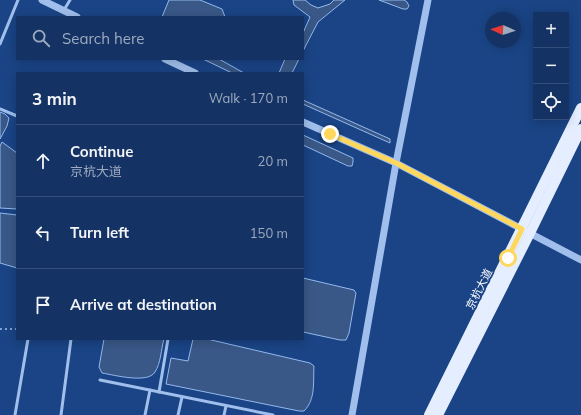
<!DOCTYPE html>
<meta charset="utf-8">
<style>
:root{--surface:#143364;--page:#1d3b6a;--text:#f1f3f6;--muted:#9daabf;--line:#334e78}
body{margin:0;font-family:Mulish,"Noto Sans SC",sans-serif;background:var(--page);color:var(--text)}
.controls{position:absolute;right:12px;top:12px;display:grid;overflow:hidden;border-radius:0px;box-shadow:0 2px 10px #0003}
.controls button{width:36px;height:36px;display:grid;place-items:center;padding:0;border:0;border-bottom:1px solid var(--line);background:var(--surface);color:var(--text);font:20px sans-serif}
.compass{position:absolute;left:485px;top:12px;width:36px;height:36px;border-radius:50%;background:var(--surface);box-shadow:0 2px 10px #0003;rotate:273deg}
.stop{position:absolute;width:12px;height:12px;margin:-9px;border:3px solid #fed75c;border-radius:50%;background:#fff}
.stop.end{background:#fed75c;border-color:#fff;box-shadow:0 1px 4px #0008}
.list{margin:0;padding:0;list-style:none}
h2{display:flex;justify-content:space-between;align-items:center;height:52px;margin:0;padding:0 16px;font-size:17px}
h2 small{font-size:13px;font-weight:400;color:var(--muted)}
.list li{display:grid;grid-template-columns:26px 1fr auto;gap:12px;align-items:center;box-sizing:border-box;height:72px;padding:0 16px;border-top:1px solid var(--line)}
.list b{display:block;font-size:15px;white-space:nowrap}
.list p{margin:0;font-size:13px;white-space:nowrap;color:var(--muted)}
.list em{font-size:13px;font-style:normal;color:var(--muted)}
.icon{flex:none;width:22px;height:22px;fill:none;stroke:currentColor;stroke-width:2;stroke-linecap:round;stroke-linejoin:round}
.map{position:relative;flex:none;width:581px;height:415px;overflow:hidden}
.search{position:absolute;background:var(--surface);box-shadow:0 2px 10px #0003;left:16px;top:16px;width:288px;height:44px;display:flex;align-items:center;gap:10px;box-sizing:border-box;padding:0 14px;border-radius:0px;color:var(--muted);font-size:15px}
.panel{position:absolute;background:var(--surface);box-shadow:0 2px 10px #0003;left:16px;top:72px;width:288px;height:268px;border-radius:0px}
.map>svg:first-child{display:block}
.water{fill:#395888;stroke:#93b9ee}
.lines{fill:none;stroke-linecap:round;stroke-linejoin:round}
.path{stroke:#a0bfec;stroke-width:1.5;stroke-dasharray:2 3;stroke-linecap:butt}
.service{stroke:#a0bfec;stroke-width:3}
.tertiary{stroke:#a0bfec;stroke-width:7}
.primary{stroke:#e5eeff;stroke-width:10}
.route{stroke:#fed75c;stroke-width:5}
.labels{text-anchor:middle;stroke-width:3.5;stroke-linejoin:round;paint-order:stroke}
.street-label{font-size:11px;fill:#fff;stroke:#1a4485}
</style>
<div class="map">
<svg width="581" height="415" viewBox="0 0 581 415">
<rect width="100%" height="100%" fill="#1a4485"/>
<g class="water">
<polygon points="169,0 200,0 222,9 225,17 162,17"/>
<polygon points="293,0 305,0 311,5 318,8 330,4 334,0 345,0 318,22 303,51 303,33 310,17 294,5"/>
<polygon points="379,0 404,0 407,2 409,6 407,9 403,9"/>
<polygon points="203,59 219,59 244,73 232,73"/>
<polygon points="285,59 299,59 292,73 279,73"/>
<polygon points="303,100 390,139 390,143 303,104"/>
<polygon points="0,112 5,114 9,118 7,126 0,139"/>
<polygon points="303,135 353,158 353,162 352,166 348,166 303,145"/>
<polygon points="2,142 17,153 17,209 0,208 0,146"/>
<polygon points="0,213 17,215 17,268 0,263"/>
<polygon points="303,278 354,290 356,293 349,333 346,340 340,340 303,332"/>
<path d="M 104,339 L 164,339 C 161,349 161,363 155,372 C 148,384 114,375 102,373 L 99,367 Z"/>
<path d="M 193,339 L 207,339 L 310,363 L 314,366 C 313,382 316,399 304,411 L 299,411 L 166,384 L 171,358 L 188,361 Z"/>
</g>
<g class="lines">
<polyline class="path" points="0,329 17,329"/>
<g class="service">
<polyline points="64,10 70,0"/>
<polyline points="0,44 18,0"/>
<polyline points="0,109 17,116"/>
<polyline points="100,380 273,415"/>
<polyline points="159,392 168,339"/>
<polyline points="15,415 28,339"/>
<polyline points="61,415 71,339"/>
<polyline points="145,415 150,390"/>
<polyline points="178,415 182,397"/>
<polyline points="224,415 226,406"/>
</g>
<g class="tertiary">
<polyline points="42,0 77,17"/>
<polyline points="165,59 195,73"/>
<polyline points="303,122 396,163 581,260"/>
<polyline points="352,415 396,163 428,0"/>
</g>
<g class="primary">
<polyline points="429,415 581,108"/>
<polyline points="438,415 530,233 581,129"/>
</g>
</g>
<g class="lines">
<polyline class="route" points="330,134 396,163 522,229 508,258"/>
</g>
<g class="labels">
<g class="street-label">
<text transform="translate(479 289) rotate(-63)" y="4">京杭大道</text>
</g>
</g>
</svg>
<div class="controls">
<button>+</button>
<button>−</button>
<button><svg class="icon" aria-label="locate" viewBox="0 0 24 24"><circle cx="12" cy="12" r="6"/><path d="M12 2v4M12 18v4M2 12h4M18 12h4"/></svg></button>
</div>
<svg class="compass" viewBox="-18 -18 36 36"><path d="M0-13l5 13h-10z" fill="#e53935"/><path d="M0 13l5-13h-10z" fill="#9daabf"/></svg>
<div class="stop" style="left:508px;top:258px"></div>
<div class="stop end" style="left:330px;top:134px"></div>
<div class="search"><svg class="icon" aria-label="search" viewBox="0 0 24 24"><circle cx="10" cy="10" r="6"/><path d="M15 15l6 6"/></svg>Search here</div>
<section class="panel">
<h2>3 min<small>Walk · 170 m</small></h2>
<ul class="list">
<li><svg class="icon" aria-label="ahead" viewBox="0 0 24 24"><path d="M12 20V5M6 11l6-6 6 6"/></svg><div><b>Continue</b><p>京杭大道</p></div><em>20 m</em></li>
<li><svg class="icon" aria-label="left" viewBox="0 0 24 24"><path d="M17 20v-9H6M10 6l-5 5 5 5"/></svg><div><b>Turn left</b></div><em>150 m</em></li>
<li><svg class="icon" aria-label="arrive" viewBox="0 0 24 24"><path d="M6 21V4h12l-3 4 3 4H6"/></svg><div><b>Arrive at destination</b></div></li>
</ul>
</section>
</div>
